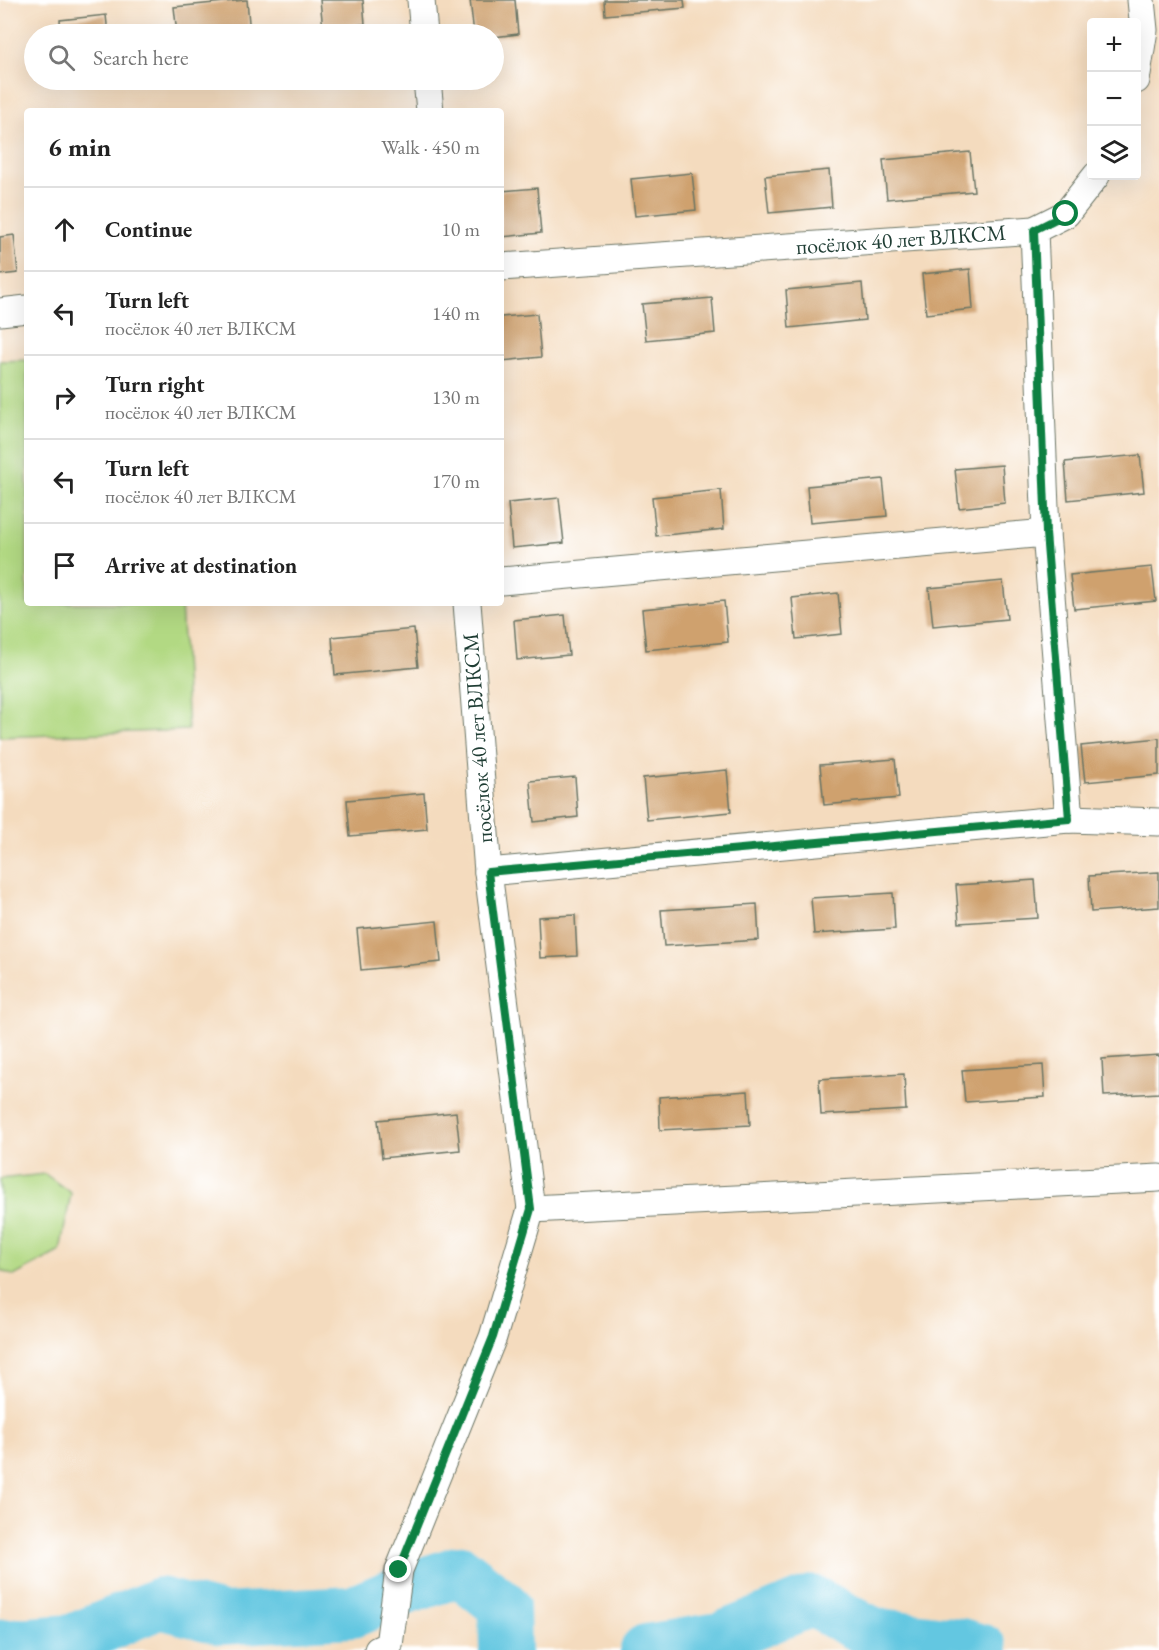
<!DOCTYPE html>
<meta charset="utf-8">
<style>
:root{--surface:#fff;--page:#f2f2f2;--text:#222;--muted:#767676;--line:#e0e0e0}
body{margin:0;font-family:"EB Garamond",serif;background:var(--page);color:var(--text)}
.controls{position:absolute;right:18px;top:18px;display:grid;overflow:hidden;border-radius:6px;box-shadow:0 6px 24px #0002}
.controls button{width:54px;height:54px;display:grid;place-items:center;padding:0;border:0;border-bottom:2px solid var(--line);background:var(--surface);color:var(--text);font:30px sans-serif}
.stop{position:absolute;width:18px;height:18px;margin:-14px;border:4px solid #0b8043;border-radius:50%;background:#fff}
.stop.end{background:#0b8043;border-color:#fff;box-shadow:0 2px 6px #0008}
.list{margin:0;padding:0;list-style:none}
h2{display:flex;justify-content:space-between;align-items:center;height:78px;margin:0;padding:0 24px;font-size:26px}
h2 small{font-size:20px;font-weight:400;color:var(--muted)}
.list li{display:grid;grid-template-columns:39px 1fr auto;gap:18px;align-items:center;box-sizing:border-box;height:84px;padding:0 24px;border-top:2px solid var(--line)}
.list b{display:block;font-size:22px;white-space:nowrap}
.list p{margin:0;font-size:20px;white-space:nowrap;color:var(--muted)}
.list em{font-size:20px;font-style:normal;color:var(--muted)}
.icon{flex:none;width:33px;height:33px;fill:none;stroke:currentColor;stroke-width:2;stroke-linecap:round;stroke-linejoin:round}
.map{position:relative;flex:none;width:1159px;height:1650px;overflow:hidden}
.search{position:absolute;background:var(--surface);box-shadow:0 6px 24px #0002;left:24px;top:24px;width:480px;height:66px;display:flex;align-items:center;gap:15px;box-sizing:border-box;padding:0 21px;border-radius:33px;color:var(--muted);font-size:22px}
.panel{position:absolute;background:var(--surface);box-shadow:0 6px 24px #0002;left:24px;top:108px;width:480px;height:498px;border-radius:6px}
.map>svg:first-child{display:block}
.green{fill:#b2d983;stroke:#688b5c;stroke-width:1.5}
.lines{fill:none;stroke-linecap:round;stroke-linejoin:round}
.river{stroke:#63c7e1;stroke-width:52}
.building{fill:#cfa16e}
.street-casing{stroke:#6a7464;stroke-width:29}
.street{stroke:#fff;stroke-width:27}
.route{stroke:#0b8043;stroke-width:8}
.labels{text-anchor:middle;stroke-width:6;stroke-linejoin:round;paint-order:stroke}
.street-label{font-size:22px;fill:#1f3d34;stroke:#fff}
</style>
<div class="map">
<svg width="1159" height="1650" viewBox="0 0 1159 1650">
<rect width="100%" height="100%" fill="#fff"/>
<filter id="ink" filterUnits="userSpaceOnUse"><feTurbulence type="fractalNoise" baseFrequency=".0167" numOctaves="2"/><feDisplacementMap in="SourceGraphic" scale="12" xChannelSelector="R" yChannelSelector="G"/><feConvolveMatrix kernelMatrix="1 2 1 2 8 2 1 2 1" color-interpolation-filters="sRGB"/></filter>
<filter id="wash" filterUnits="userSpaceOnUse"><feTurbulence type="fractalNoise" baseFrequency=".008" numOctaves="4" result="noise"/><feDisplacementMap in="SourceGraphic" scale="24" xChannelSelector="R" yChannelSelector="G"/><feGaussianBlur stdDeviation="1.35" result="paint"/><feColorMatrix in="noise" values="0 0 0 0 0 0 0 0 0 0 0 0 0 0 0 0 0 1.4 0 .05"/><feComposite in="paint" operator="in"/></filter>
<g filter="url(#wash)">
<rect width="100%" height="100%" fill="#f4dbbe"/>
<g class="green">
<polygon points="27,360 27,603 181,603 188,730 0,737 0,361"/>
<polygon points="45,1174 71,1193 60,1251 14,1276 0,1270 0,1179"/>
</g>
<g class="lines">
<g class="river">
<polyline points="0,1645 72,1640 160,1603 222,1619 352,1612 409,1588 460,1571 504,1606 505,1650"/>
<polyline points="646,1650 720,1638 812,1601 873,1633 961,1644 982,1650"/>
</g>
</g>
<g id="blocks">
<g class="building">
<polygon points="245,0 247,0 250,34 177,34 174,7"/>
<polygon points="320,0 363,0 365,24 323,28"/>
<polygon points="470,0 515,0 518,34 494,37 494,34 474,34"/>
<polygon points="604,0 684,0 685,8 605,15"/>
<polygon points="106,15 108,34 61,34 60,20"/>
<polygon points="970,152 974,191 887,199 883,160"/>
<polygon points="829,170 832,207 769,213 765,176"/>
<polygon points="692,173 696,210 635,216 631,179"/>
<polygon points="537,188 541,233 501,237 501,191"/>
<polygon points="14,235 18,273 0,275 0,237"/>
<polygon points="970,269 973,309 926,314 922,274"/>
<polygon points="862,283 865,320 789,328 786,290"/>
<polygon points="712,298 715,333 646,340 642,304"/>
<polygon points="537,314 541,357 501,361 501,317"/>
<polygon points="1140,455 1144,492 1068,500 1065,462"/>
<polygon points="1002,465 1005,503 959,508 955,469"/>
<polygon points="883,479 887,516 810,523 807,486"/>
<polygon points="721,490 724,529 656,536 652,497"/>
<polygon points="559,498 564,543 512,548 508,503"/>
<polygon points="1152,567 1156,601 1074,609 1070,575"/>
<polygon points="1003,581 1007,619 933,626 929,588"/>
<polygon points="838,593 842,634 796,639 792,598"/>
<polygon points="724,601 728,642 646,650 642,609"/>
<polygon points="565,615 569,655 517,660 514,620"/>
<polygon points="414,629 418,667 335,675 332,637"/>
<polygon points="1159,738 1159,775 1085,782 1081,746"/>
<polygon points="895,759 899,798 824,805 820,765"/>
<polygon points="727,770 731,812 647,820 643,778"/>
<polygon points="575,777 578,817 534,822 530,781"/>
<polygon points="424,793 427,829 350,836 347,800"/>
<polygon points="1159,872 1159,907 1091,912 1089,876"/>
<polygon points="1035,880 1038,918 959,923 956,885"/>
<polygon points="893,893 895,929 814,934 811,898"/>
<polygon points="757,904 759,940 664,946 661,910"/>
<polygon points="575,915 577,956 540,958 538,917"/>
<polygon points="437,921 441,962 361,970 357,929"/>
<polygon points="1159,1055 1159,1093 1104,1096 1102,1059"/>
<polygon points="1043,1065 1045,1097 965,1102 962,1070"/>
<polygon points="904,1074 906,1110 821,1115 819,1079"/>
<polygon points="748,1091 750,1125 660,1130 659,1097"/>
<polygon points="456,1112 460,1150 382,1158 378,1120"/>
</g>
</g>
</g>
<g filter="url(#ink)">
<use href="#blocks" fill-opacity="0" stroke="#6a7464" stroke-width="1.5"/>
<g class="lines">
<g class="street-casing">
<g id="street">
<polyline points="421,0 424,34"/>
<polyline points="427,80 430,111"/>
<polyline points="1136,80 1144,30 1141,0"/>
<polyline points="1034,230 1066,214 1096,176"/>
<polyline points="501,267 1034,230 1046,533 1069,819"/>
<polyline points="0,312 27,309"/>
<polyline points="501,581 1046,533"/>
<polyline points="488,872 1069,819 1159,822"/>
<polyline points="531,1209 1159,1178"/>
<polyline points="378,1650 389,1645 399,1570 493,1337 531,1209 488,872 467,603"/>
</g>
</g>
<use href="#street" class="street"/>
</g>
</g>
<g class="lines" filter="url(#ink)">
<polyline class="route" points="399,1570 493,1337 531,1209 488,872 1069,819 1046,533 1034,230 1066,214"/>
</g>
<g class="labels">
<g class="street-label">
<text transform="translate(901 239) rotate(-4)" y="8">посёлок 40 лет ВЛКСМ</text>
<text transform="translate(477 738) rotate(-94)" y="8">посёлок 40 лет ВЛКСМ</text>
</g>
</g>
</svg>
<div class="controls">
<button>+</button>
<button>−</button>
<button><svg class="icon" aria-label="layers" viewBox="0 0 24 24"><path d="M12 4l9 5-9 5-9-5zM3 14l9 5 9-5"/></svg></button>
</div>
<div class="stop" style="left:1066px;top:214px"></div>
<div class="stop end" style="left:399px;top:1570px"></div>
<div class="search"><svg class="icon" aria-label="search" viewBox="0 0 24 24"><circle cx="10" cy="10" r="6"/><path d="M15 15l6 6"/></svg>Search here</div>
<section class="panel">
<h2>6 min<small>Walk · 450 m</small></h2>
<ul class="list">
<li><svg class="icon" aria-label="ahead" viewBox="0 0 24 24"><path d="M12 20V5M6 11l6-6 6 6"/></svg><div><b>Continue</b></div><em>10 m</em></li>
<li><svg class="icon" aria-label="left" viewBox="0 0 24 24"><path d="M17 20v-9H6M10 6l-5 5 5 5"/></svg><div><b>Turn left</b><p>посёлок 40 лет ВЛКСМ</p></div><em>140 m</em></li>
<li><svg class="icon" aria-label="right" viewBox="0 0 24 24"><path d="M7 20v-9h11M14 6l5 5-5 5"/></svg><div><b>Turn right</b><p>посёлок 40 лет ВЛКСМ</p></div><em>130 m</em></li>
<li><svg class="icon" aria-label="left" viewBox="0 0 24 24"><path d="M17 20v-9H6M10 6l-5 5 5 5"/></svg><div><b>Turn left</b><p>посёлок 40 лет ВЛКСМ</p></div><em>170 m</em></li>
<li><svg class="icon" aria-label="arrive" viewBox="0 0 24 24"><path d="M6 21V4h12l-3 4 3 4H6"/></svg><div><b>Arrive at destination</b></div></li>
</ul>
</section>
</div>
